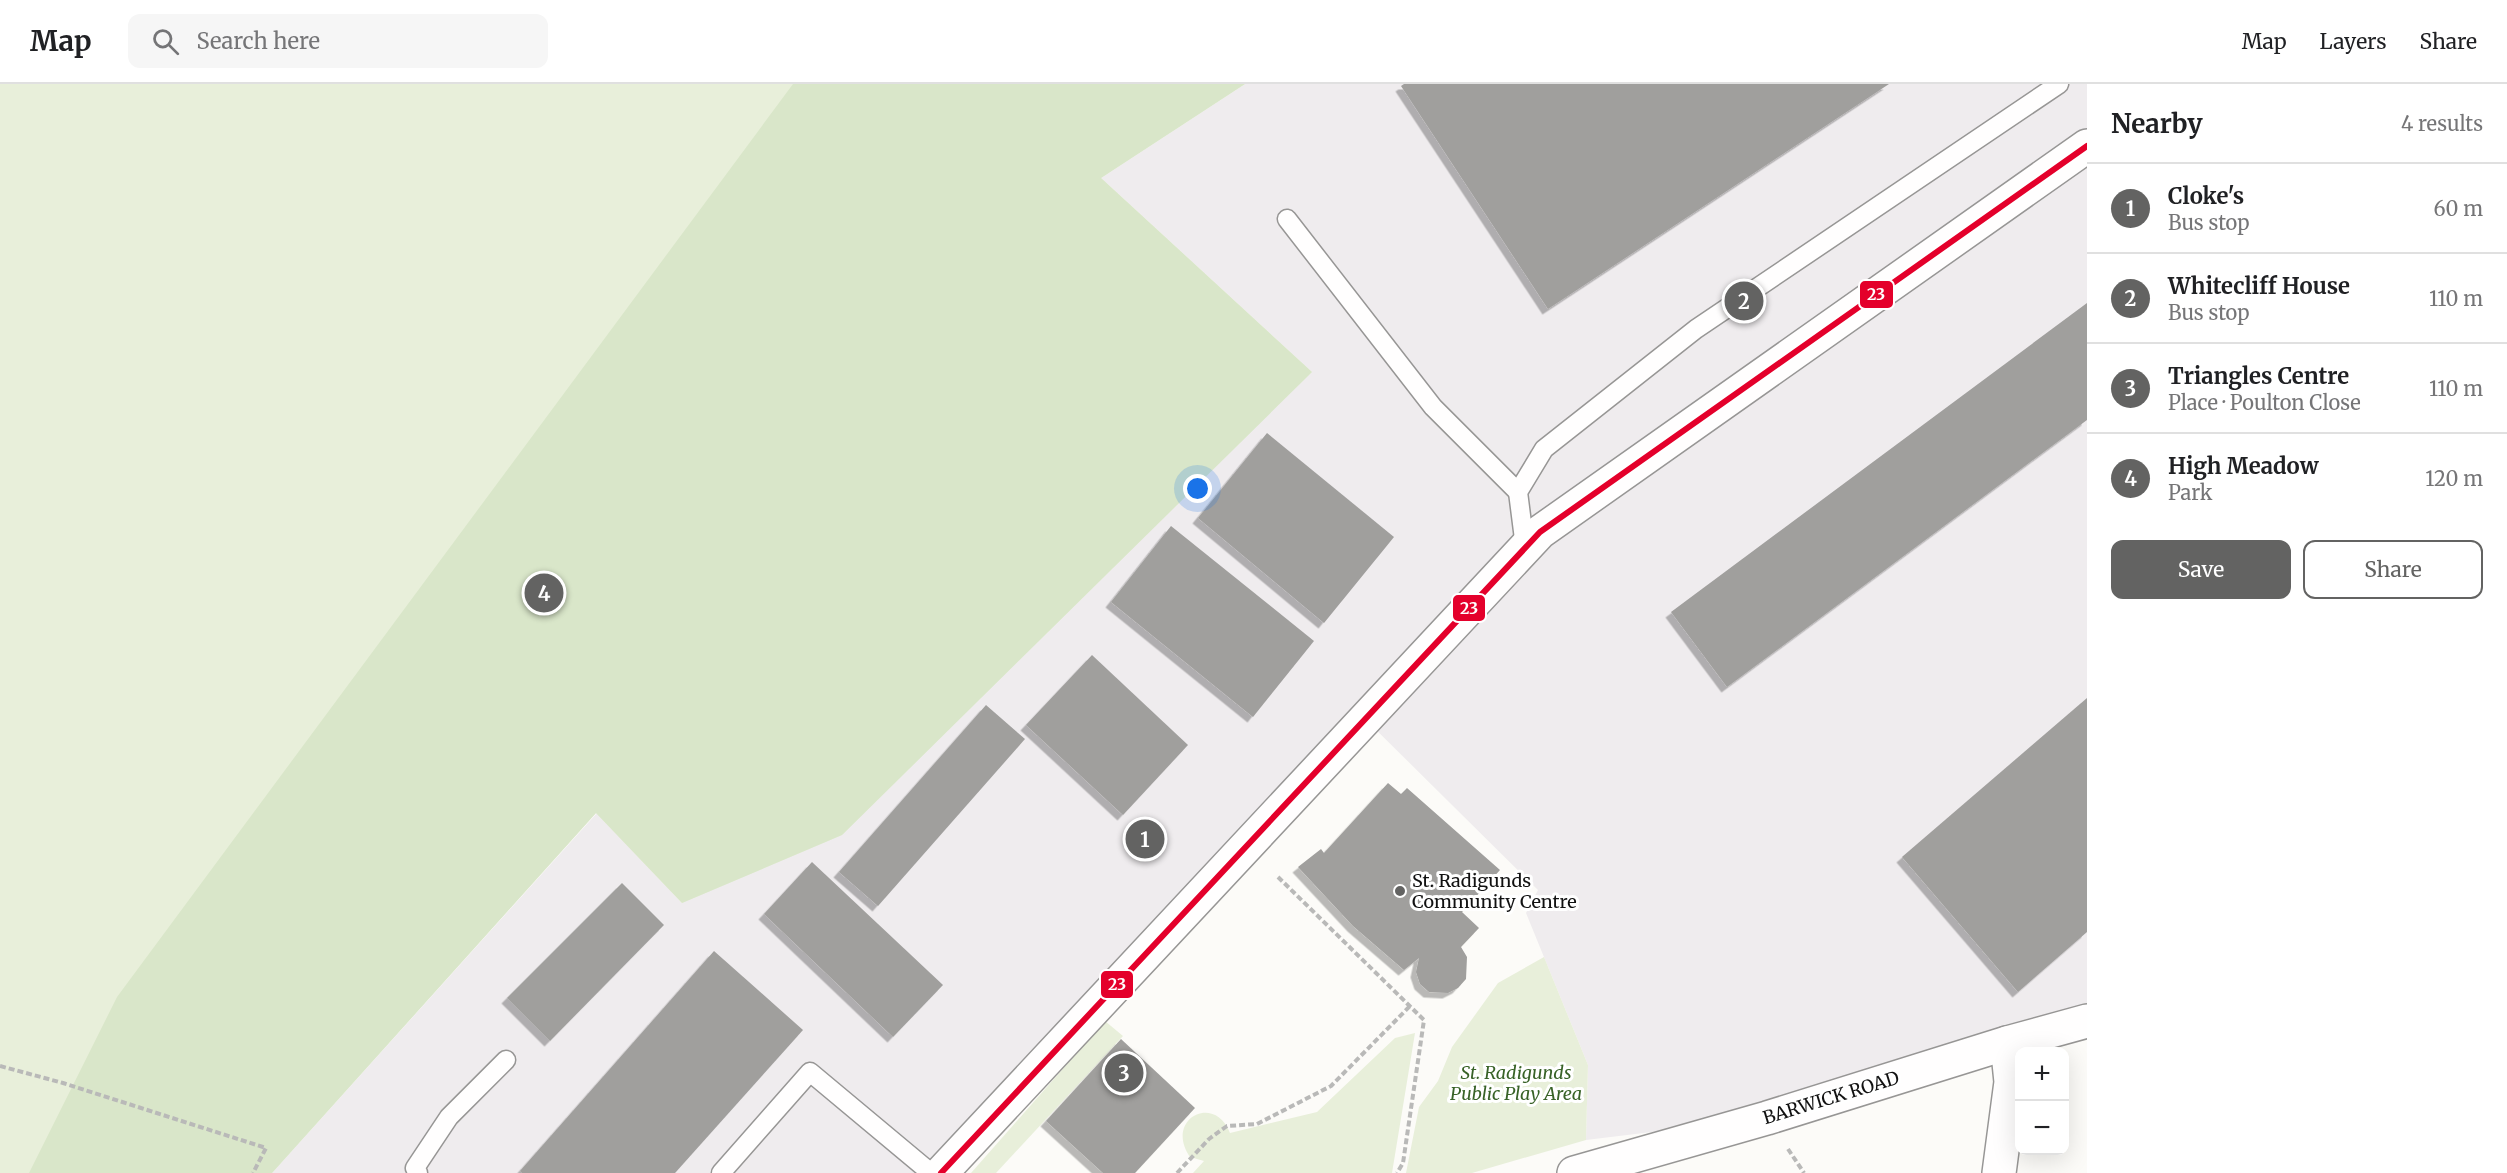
<!DOCTYPE html>
<meta charset="utf-8">
<style>
:root{--surface:#fff;--page:#f6f6f6;--text:#202124;--muted:#757577;--line:#e0e0e0;--accent:#636362}
body{margin:0;font-family:Merriweather,serif;background:var(--page);color:var(--text)}
.controls{position:absolute;right:18px;bottom:18px;display:grid;overflow:hidden;border-radius:12px;box-shadow:0 6px 24px #0002}
.controls button{width:54px;height:54px;display:grid;place-items:center;padding:0;border:0;border-bottom:2px solid var(--line);background:var(--surface);color:var(--text);font:30px sans-serif}
.you{position:absolute;left:1198px;top:405px;width:21px;height:21px;margin:-15px;border:4px solid #fff;border-radius:50%;background:#1a73e8;box-shadow:0 0 0 9px #1a73e833}
.badge{display:grid;place-items:center;width:39px;height:39px;border-radius:50%;background:var(--accent);color:#fff;font-size:20px;font-weight:700}
.pin{position:absolute;translate:-50% -50%;border:3px solid #fff;box-shadow:0 2px 6px #0006}
.list{margin:0;padding:0;list-style:none}
h2{display:flex;justify-content:space-between;align-items:center;height:78px;margin:0;padding:0 24px;font-size:26px}
h2 small{font-size:20px;font-weight:400;color:var(--muted)}
.list li{display:grid;grid-template-columns:39px 1fr auto;gap:18px;align-items:center;box-sizing:border-box;height:90px;padding:0 24px;border-top:2px solid var(--line)}
.list b{display:block;font-size:22px;white-space:nowrap}
.list p{margin:0;font-size:20px;white-space:nowrap;color:var(--muted)}
.list em{font-size:20px;font-style:normal;color:var(--muted)}
.actions{display:flex;gap:12px;padding:18px 24px}
.actions a{flex:1;padding:14px 0;border:2px solid var(--accent);border-radius:12px;text-align:center;font-size:21px;color:var(--accent)}
.actions .main{background:var(--accent);color:#fff}
.icon{flex:none;width:33px;height:33px;fill:none;stroke:currentColor;stroke-width:2;stroke-linecap:round;stroke-linejoin:round}
.map{position:relative;flex:none;width:2087px;height:1089px;overflow:hidden}
header{display:flex;align-items:center;gap:36px;box-sizing:border-box;height:84px;padding:0 30px;background:var(--surface);border-bottom:2px solid var(--line)}
header strong{font-size:28px}
nav{display:flex;gap:33px;margin-inline-start:auto;font-size:21px}
.search{width:420px;height:54px;background:var(--page);display:flex;align-items:center;gap:15px;box-sizing:border-box;padding:0 21px;border-radius:12px;color:var(--muted);font-size:22px}
main{display:flex}
aside{flex:1;background:var(--surface)}
.map>svg:first-child{display:block}
.industrial{fill:#efecee}
.green{fill:#e8efda}
.forest{fill:#d9e6c9}
.building{fill:#a09f9d;filter:url(#shadow)}
.lines{fill:none;stroke-linecap:round;stroke-linejoin:round}
.lane-casing{stroke:#979695;stroke-width:21}
.street-casing{stroke:#979695;stroke-width:36}
.path{stroke:#b9b9b8;stroke-width:4;stroke-dasharray:6 3;stroke-linecap:butt}
.lane{stroke:#fffefe;stroke-width:18}
.street{stroke:#fffefe;stroke-width:33}
.bus-1-casing{stroke:#fff;stroke-width:10}
.bus-1{stroke:#e4002b;stroke-width:6}
.poi-dot{fill:#636362;stroke:#fff;stroke-width:2}
.labels{text-anchor:middle;stroke-width:6;stroke-linejoin:round;paint-order:stroke}
.poi-label{font-size:18px;fill:#111;stroke:#fff;text-anchor:start}
.park-label{font-size:18px;font-style:italic;fill:#386227;stroke:#fff}
.street-label{font-size:18px;fill:#111;stroke:#fff}
.line-badge{stroke:#fff;stroke-width:2}
.badge-label{font-size:16px;text-anchor:middle;font-weight:bold;fill:#fff}
</style>
<header>
<strong>Map</strong>
<div class="search"><svg class="icon" aria-label="search" viewBox="0 0 24 24"><circle cx="10" cy="10" r="6"/><path d="M15 15l6 6"/></svg>Search here</div>
<nav><a>Map</a><a>Layers</a><a>Share</a></nav>
</header>
<main>
<div class="map">
<svg width="2087" height="1089" viewBox="0 0 2087 1089">
<defs>
<filter id="shadow"><feDropShadow dx="-5.5" dy="5.5" stdDeviation="0" flood-color="#0004"/></filter>
</defs>
<rect width="100%" height="100%" fill="#fcfbf8"/>
<polygon class="industrial" points="1245,0 2087,0 2087,937 1767,1034 1586,1056 1588,981 1526,829 1538,806 1355,625 938,1089 272,1089 597,729 682,819 1312,288 1101,94"/>
<g class="green">
<polygon points="0,0 1245,0 1101,94 1312,288 842,751 682,819 596,729 272,1089 0,1089"/>
<polygon points="1544,873 1588,981 1586,1056 1472,1089 1406,1089 1419,1023 1438,997 1452,963 1498,899"/>
<polygon points="1105,937 1123,952 996,1089 971,1089"/>
<path d="M 1415,949 L 1392,1089 L 1193,1089 L 1204,1077 L 1190,1073 C 1164,1036 1214,1008 1230,1049 L 1317,1028 L 1395,954 Z"/>
</g>
<polygon class="forest" points="793,0 1245,0 1101,94 1312,288 842,751 682,819 596,729 272,1089 29,1089 117,913"/>
<g class="building">
<polygon points="1404,0 1889,0 1548,225 1401,2"/>
<polygon points="2087,219 2087,336 1727,603 1671,528"/>
<polygon points="1267,349 1394,453 1324,539 1198,434"/>
<polygon points="1171,442 1314,557 1253,633 1111,518"/>
<polygon points="1092,571 1188,661 1123,731 1026,641"/>
<polygon points="2087,614 2087,848 2018,908 1902,773"/>
<polygon points="986,621 1025,655 878,822 839,788"/>
<polygon points="1388,699 1401,710 1407,704 1500,786 1462,828 1479,844 1461,863 1467,873 1466,895 1458,904 1448,909 1429,908 1420,900 1416,888 1419,874 1404,886 1353,842 1298,783 1321,765 1324,769"/>
<polygon points="812,778 943,901 893,953 764,830"/>
<polygon points="622,799 664,841 550,957 507,914"/>
<polygon points="714,867 803,946 675,1089 522,1089 520,1087"/>
<polygon points="1121,955 1195,1024 1135,1089 1103,1089 1046,1037"/>
</g>
<g class="lines">
<g class="lane-casing">
<g id="lane">
<polyline points="1287,135 1433,323 1518,408"/>
<polyline points="1525,463 1518,408 1544,365 1696,245 2059,0"/>
<polyline points="418,1089 415,1084 449,1033 506,976"/>
<polyline points="721,1089 810,988 931,1089"/>
</g>
</g>
<g class="street-casing">
<g id="street">
<polyline points="941,1089 1540,448 2087,62"/>
<polyline points="1574,1089 1767,1034 2007,959 2087,937"/>
<polyline points="1999,1089 2011,998 2007,959"/>
</g>
</g>
<g class="path">
<polyline points="1278,793 1424,936 1403,1079 1397,1089"/>
<polyline points="0,982 63,999 266,1064 253,1089"/>
<polyline points="1788,1065 1804,1089"/>
<polyline points="1177,1089 1209,1055 1227,1042 1257,1040 1331,1002 1410,922"/>
</g>
<use href="#lane" class="lane"/>
<use href="#street" class="street"/>
<g class="bus-1-casing">
<polyline id="bus-1" points="941,1089 1540,448 2087,62"/>
</g>
<use href="#bus-1" class="bus-1"/>
</g>
<circle class="poi-dot" cx="1400" cy="807" r="6"/>
<g class="labels">
<g class="poi-label">
<text x="1412" y="803">St. Radigunds<tspan x="1412" dy="21">Community Centre</tspan></text>
</g>
<g class="park-label">
<text x="1516" y="995">St. Radigunds<tspan x="1516" dy="21">Public Play Area</tspan></text>
</g>
<g class="street-label">
<text transform="translate(1831 1014) rotate(-17)" y="6">BARWICK ROAD</text>
</g>
</g>
<g class="line-badge">
<rect x="1859" y="196" width="35" height="29" rx="6" fill="#e4002b"/>
<rect x="1452" y="510" width="34" height="28" rx="6" fill="#e4002b"/>
<rect x="1100" y="886" width="34" height="29" rx="6" fill="#e4002b"/>
</g>
<g class="badge-label">
<text x="1876" y="216">23</text>
<text x="1469" y="530">23</text>
<text x="1117" y="906">23</text>
</g>
</svg>
<div class="controls">
<button>+</button>
<button>−</button>
</div>
<div class="you"></div>
<div class="pin badge" style="left:1145px;top:755px">1</div>
<div class="pin badge" style="left:1744px;top:217px">2</div>
<div class="pin badge" style="left:1124px;top:989px">3</div>
<div class="pin badge" style="left:544px;top:509px">4</div>
</div>
<aside>
<h2>Nearby<small>4 results</small></h2>
<ul class="list">
<li><span class="badge">1</span><div><b>Cloke's</b><p>Bus stop</p></div><em>60 m</em></li>
<li><span class="badge">2</span><div><b>Whitecliff House</b><p>Bus stop</p></div><em>110 m</em></li>
<li><span class="badge">3</span><div><b>Triangles Centre</b><p>Place · Poulton Close</p></div><em>110 m</em></li>
<li><span class="badge">4</span><div><b>High Meadow</b><p>Park</p></div><em>120 m</em></li>
</ul>
<div class="actions"><a class="main">Save</a><a>Share</a></div>
</aside>
</main>
